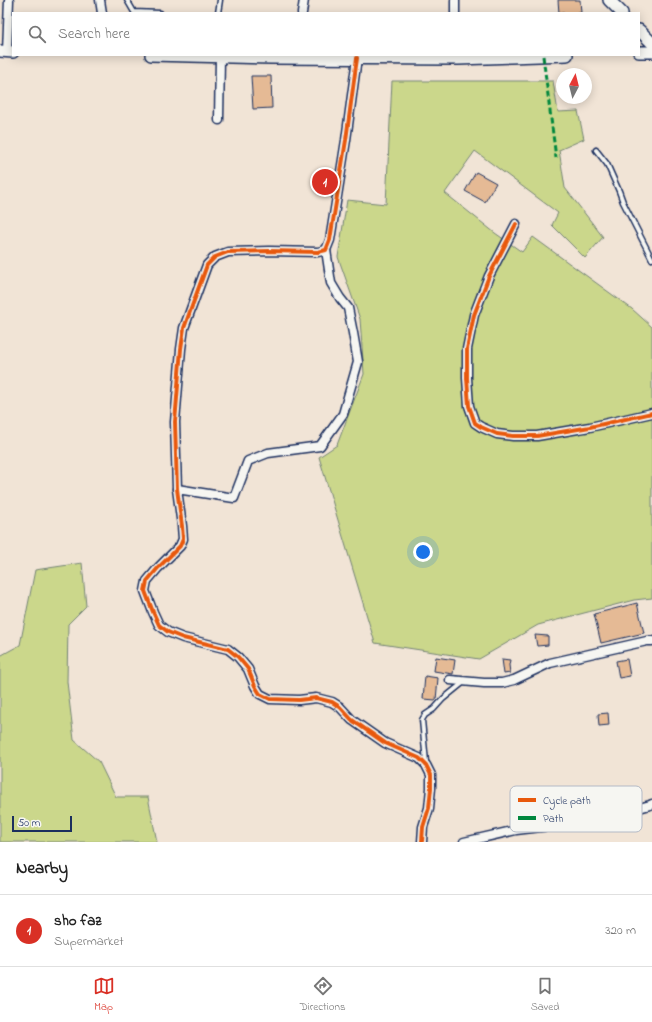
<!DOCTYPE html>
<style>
:root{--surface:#fff;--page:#f6f6f6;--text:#222;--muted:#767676;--line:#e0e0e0;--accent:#d93025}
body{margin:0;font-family:"Indie Flower",sans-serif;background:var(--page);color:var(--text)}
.compass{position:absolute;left:556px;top:68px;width:36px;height:36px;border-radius:50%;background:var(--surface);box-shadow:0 2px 10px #0003;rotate:7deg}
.scale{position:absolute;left:12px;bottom:10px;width:60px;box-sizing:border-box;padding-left:4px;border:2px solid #1b2f5e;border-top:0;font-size:11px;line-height:14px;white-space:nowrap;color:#1b2f5e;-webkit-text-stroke:3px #f6f6f2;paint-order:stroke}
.you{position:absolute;left:423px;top:552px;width:14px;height:14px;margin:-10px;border:3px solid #fff;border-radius:50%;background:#1a73e8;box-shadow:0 0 0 6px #1a73e833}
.badge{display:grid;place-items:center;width:26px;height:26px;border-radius:50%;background:var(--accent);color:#fff;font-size:13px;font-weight:700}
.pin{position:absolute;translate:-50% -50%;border:2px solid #fff;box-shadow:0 1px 4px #0006}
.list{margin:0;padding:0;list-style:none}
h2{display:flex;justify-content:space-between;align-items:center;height:52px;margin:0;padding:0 16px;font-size:17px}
h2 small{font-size:13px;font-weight:400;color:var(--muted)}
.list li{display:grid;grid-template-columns:26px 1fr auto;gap:12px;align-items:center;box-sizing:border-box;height:72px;padding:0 16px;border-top:1px solid var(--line)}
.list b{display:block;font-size:15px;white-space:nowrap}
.list p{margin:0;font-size:13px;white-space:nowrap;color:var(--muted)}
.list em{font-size:13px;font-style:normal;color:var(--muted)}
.icon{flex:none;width:22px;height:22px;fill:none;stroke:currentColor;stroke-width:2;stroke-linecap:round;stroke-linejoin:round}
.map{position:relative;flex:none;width:652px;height:842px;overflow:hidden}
.search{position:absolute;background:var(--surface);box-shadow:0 2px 10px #0003;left:12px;right:12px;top:12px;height:44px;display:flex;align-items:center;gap:10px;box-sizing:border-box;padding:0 14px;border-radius:0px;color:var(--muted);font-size:15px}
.sheet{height:124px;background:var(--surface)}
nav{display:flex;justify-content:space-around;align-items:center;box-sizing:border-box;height:56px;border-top:1px solid var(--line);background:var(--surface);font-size:11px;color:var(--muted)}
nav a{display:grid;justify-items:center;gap:2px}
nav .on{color:var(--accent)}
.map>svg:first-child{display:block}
.green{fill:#cbd78b;stroke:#738374}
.building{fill:#e5ba95;stroke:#1b2f5e}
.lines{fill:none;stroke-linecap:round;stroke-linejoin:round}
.lane-casing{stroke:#1b2f5e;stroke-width:7}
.street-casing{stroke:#1b2f5e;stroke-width:11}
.secondary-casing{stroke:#1b2f5e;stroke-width:14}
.lane{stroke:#f6f6f2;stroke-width:4}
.street{stroke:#f6f6f2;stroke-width:8}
.secondary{stroke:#f6f6f2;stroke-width:11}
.quiet{stroke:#00873e;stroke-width:3;stroke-dasharray:6 3;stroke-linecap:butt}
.cycleway-casing{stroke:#f6f6f2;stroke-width:6}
.cycleway{stroke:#e8590c;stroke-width:4}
.key{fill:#f6f6f2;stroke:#b4bac6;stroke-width:1}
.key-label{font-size:11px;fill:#1b2f5e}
</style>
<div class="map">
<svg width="652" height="842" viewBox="0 0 652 842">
<rect width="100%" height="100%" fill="#f1e4d6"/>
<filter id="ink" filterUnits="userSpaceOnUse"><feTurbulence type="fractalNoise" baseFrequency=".025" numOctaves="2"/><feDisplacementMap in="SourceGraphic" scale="8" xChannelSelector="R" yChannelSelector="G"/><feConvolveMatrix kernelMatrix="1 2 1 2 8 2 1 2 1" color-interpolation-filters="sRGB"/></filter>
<g filter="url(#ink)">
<g class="green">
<polygon points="392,81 553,81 558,112 578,111 584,139 559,150 565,188 603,237 585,258 552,225 558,213 475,151 445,193 495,233 522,252 533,237 632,309 652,327 652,598 634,600 538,625 479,659 375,643 319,457 337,445 364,374 360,319 338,257 347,200 386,204"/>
<polygon points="82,563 86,606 68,624 67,682 74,740 99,762 116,797 148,797 157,842 0,842 0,656 20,645 35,570"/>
</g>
<g class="building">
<polygon points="558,0 580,0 581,13 559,13"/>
<polygon points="251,76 271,76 272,108 253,109"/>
<polygon points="476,172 496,183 485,202 465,191"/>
<polygon points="637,603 644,633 601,643 594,614"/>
<polygon points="535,635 548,636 548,645 537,646"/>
<polygon points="436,657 455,660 453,674 434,671"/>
<polygon points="502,659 510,660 509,665 510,673 504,674"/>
<polygon points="627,659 630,676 619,678 616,661"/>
<polygon points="425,676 438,678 436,700 423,699"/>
<polygon points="608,713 609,725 599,726 598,714"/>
</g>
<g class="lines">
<g class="lane-casing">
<g id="lane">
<polyline points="127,0 134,12 160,13"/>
<polyline points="218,13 220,0"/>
<polyline points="596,150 607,164 619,191 623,202 652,259"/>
<polyline points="426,762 422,720 425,715 434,709 443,699 464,682"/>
</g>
</g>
<g class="street-casing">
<g id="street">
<polyline points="100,0 102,13"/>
<polyline points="455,0 455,13"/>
<polyline points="302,13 304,0"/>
<polyline points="7,52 9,0"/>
<polyline points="357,58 346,140 330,240 326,250 318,252 269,251 228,252 215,257 207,265 184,328 181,349 175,422 177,489 182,526 183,539 180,546 158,568 147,581 145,591 153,612 159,625 168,632 183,638 228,649 238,657 248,669 255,686 260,694 270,699 299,700 316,698 332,702 340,707 352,720 385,743 419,758 426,765 431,775 431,788 429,808 423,827 422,842"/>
<polyline points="219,120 220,57"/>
<polyline points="516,224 489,276 474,315 467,349 467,378 469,406 475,423 481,427 497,434 513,436 537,436 590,427 652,413"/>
<polyline points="177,489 234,498 248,461 268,453 320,446 343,414 358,362 353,333 348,308 340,298 331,283 326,250"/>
<polyline points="450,680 484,683 502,683 514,680 550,663 647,641 652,641"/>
<polyline points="464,842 516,830 592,821 650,805 652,804"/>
</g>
</g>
<g class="secondary-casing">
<g id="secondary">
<polyline points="609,0 622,13"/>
<polyline points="639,30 652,43"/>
<polyline points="0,51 13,52"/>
<polyline points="639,52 652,52"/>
<polyline points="151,55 271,58 458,59 567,55"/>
</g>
</g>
<use href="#lane" class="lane"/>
<use href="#street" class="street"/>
<use href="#secondary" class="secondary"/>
<polyline class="quiet" points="543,56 556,158"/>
<g class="cycleway-casing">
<g id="cycleway">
<polyline points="357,58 346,140 330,240 326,250 318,252 269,251 228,252 215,257 207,265 184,328 181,349 175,422 177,489 182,526 183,539 180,546 158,568 147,581 145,591 153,612 159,625 168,632 183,638 228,649 238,657 248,669 255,686 260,694 270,699 299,700 316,698 332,702 340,707 352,720 385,743 419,758 426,765 431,775 431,788 429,808 423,827 422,842"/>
<polyline points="516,224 489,276 474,315 467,349 467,378 469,406 475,423 481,427 497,434 513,436 537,436 590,427 652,413"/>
</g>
</g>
<use href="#cycleway" class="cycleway"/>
</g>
</g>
<rect x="510" y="786" width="132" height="46" rx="6" class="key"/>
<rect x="518" y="798" width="18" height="4" fill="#e8590c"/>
<rect x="518" y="816" width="18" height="4" fill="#00873e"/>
<g class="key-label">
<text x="543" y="804">Cycle path</text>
<text x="543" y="822">Path</text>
</g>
</svg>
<svg class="compass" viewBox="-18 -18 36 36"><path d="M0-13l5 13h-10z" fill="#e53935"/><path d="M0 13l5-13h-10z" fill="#767676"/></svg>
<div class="scale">50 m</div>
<div class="you"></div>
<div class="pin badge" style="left:325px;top:182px">1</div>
<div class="search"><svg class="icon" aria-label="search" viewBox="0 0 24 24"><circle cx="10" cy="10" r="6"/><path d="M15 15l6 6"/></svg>Search here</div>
</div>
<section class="sheet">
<h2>Nearby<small></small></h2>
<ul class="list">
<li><span class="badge">1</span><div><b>sho faz</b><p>Supermarket</p></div><em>320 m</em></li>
</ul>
</section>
<nav>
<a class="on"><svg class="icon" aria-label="map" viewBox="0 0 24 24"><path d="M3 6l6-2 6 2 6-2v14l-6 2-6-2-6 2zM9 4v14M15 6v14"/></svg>Map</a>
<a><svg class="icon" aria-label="directions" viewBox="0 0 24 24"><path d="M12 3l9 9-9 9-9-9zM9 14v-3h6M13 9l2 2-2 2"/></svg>Directions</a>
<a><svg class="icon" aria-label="saved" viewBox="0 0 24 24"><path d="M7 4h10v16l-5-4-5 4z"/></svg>Saved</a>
</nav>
